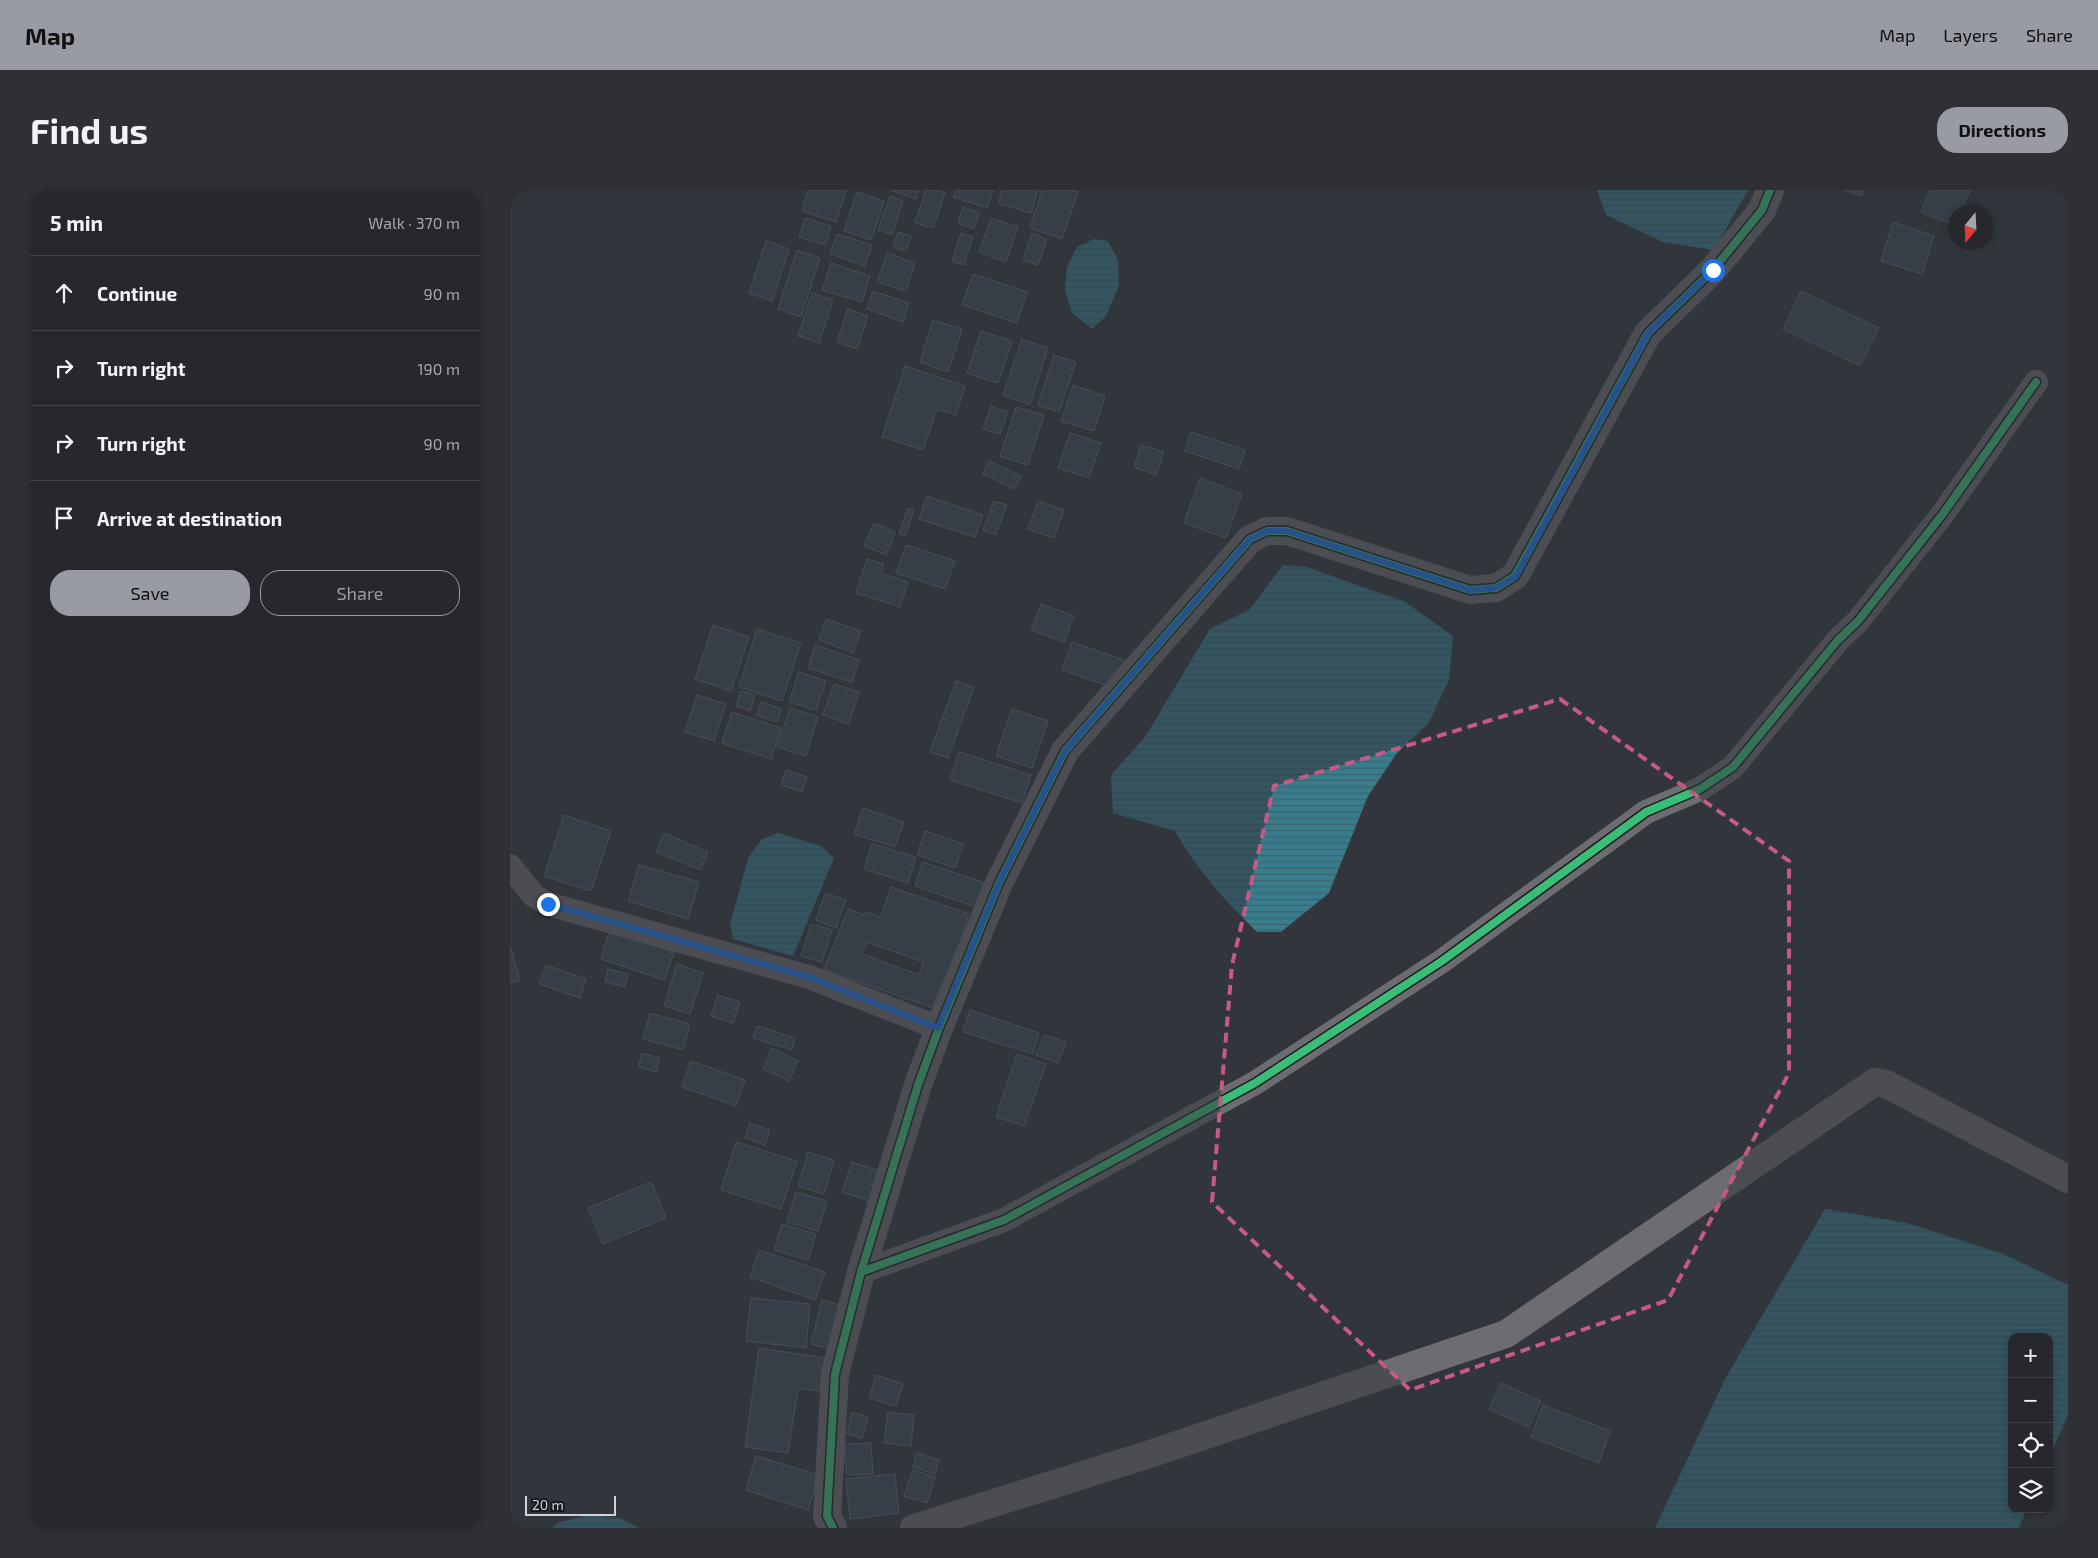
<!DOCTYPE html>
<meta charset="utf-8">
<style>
:root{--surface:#26282d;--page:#2e3035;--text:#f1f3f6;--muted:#a4a6aa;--line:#424449;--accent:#989ba3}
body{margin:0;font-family:"Exo 2",sans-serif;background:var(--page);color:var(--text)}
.controls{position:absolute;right:15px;bottom:15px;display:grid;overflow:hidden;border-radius:10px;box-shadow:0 2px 8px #0003}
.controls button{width:45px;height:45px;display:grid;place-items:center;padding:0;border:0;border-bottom:1px solid var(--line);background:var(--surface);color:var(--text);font:25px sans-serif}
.compass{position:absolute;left:1438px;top:15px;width:45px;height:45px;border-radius:50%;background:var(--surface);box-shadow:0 2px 8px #0003;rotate:198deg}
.scale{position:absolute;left:15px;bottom:12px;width:91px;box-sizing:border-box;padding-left:5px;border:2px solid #cfd2da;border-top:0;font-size:14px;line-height:18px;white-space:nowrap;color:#cfd2da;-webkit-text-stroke:4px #191b21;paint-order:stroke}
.stop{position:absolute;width:15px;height:15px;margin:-11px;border:4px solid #1a73e8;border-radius:50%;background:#fff}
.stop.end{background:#1a73e8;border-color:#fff;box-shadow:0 1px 5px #0008}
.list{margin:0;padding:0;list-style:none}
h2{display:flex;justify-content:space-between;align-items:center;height:65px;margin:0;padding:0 20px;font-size:21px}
h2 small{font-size:16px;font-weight:400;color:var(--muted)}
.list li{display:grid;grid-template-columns:32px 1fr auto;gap:15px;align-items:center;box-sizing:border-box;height:75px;padding:0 20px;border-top:1px solid var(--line)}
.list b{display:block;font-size:19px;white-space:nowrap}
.list em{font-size:16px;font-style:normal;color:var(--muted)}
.actions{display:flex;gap:10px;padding:15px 20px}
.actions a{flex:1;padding:11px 0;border:1px solid var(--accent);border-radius:20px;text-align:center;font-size:18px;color:var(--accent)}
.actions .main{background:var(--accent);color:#111}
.icon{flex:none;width:28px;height:28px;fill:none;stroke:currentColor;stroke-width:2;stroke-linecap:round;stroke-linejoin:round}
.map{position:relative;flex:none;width:1558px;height:1338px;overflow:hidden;border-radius:20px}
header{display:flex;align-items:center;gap:30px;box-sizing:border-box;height:70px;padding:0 25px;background:var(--accent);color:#111}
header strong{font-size:24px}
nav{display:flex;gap:28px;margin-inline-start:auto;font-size:18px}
.intro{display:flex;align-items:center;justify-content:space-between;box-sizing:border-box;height:120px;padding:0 30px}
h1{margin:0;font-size:35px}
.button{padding:12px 22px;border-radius:20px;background:var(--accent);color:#111;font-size:18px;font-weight:700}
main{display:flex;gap:30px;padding:0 30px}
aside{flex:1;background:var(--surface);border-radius:20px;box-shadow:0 2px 8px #0003}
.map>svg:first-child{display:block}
.water{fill:url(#water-rules)}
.building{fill:#3d4c58;stroke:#676b71;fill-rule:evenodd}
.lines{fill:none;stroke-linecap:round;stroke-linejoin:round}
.minor{stroke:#6d6c70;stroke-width:24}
.tertiary{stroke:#6d6c70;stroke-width:28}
.cycleway-casing{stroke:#191b21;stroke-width:11}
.cycleway{stroke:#3abd76;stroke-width:8}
.route{stroke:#1a73e8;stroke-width:6}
.marked{fill:none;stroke:#c75987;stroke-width:4;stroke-dasharray:10 6;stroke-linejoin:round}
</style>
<header>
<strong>Map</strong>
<nav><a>Map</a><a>Layers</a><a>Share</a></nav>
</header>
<div class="intro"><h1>Find us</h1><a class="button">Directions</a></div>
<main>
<aside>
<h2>5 min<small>Walk · 370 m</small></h2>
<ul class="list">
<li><svg class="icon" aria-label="ahead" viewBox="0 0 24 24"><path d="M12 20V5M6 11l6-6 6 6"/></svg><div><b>Continue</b></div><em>90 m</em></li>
<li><svg class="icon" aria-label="right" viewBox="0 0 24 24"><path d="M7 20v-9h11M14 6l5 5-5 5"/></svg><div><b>Turn right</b></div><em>190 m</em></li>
<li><svg class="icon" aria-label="right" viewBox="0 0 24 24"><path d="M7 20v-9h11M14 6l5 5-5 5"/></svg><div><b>Turn right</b></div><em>90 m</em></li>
<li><svg class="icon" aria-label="arrive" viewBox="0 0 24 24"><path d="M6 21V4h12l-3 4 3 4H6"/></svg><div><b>Arrive at destination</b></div></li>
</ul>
<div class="actions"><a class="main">Save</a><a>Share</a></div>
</aside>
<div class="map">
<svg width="1558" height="1338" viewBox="0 0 1558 1338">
<defs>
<pattern id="water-rules" width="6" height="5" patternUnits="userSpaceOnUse" patternTransform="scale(1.25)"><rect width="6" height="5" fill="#397c8c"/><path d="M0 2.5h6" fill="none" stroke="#3b646e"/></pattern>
</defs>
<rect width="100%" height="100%" fill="#32353c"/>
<g class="water">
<polygon points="1087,0 1238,0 1204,60 1153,52 1096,25"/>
<polygon points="584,49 598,51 608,70 609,96 596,126 582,139 562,123 555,100 557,77 567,57"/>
<path d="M 773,375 L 797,377 L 895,412 L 943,446 L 939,490 L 918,534 L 887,563 L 858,606 L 819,703 L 771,742 L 747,742 C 715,711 687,680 665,641 L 603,623 L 601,585 L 635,547 L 700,439 L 739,420 Z"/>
<polygon points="268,643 311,656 324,668 283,766 223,749 220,735 238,668 252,649"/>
<polygon points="1315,1019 1397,1033 1493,1064 1558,1095 1558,1225 1539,1268 1539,1147 1502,1147 1502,1319 1517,1319 1509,1338 1145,1338 1215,1189"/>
<polygon points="80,1325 109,1328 130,1338 42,1338 49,1332"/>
</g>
<g class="building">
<polygon points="298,0 336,0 326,32 292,21"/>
<polygon points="380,0 409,0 406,9"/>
<polygon points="416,0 427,0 435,3 423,38 405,33"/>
<polygon points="446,0 483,0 477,18 443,7"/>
<polygon points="492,0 528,0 521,23 488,13"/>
<polygon points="532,0 561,0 568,2 552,49 520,38"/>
<polygon points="1335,0 1353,0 1351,6"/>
<polygon points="1420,0 1460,0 1451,22 1446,22 1446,36 1411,22"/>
<polygon points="347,2 374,11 361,50 334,41"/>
<polygon points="380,6 393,11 382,45 368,40"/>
<polygon points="453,17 469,23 464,39 448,33"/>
<polygon points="295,28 321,36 315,55 289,47"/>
<polygon points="481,28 508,37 496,72 469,62"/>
<polygon points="1383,32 1424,46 1412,84 1371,71"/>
<polygon points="388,42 401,46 396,61 383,57"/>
<polygon points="451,43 463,47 454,75 442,71"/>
<polygon points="522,43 537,49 528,75 513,70"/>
<polygon points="327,44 362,55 355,76 320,64"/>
<polygon points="256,51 279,59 262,111 239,103"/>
<polygon points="287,60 310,68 291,127 268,119"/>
<polygon points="377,63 405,73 396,101 367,92"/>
<polygon points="321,73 360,86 352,112 312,100"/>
<polygon points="463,84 517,102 507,133 452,115"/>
<polygon points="363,101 399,113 393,132 357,119"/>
<polygon points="1291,101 1369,138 1350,176 1273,139"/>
<polygon points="302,103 323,110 309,153 288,146"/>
<polygon points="338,119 358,126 347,159 327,152"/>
<polygon points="423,130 452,139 438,182 410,172"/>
<polygon points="471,141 502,151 488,193 457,183"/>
<polygon points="512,149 538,158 520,215 493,205"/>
<polygon points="544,165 566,172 549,222 528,215"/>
<polygon points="395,176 455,196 446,225 427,219 413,260 372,247"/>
<polygon points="563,195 595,206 584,241 551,231"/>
<polygon points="481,216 498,222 490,244 473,239"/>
<polygon points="506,217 534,225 518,275 490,266"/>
<polygon points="681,242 735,260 729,279 675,261"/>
<polygon points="560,243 591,253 579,288 548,278"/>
<polygon points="631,255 654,262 646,285 624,277"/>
<polygon points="479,271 511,286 504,299 473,284"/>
<polygon points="690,288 732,304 716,348 674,333"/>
<polygon points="417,306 473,325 465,347 409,329"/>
<polygon points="484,311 497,315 486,345 473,340"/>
<polygon points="528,311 554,320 544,348 518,339"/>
<polygon points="398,318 404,320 395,346 389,344"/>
<polygon points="364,333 385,342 376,365 354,356"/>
<polygon points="396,355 445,371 435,399 386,383"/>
<polygon points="357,369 374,374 371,383 398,392 390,417 346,403"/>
<polygon points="531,414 564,426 554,452 521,440"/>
<polygon points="316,429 351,441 343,463 309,450"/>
<polygon points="203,435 239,447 221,501 185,489"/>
<polygon points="247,439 291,453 272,511 229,497"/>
<polygon points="562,452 617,471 607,499 552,480"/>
<polygon points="305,455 349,470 342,492 298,478"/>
<polygon points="289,482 316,491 306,520 279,512"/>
<polygon points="446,491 464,497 438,568 420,562"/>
<polygon points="324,494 349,502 339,534 313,525"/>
<polygon points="231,501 245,505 240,521 226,516"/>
<polygon points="187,505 216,514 204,551 175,542"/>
<polygon points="251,512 272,519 267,532 246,525"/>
<polygon points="280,518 308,527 296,566 267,557"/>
<polygon points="502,519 538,531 522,578 486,566"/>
<polygon points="222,522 271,538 261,569 212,553"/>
<polygon points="449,562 521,585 512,613 440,590"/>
<polygon points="276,580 297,587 292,602 271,595"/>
<polygon points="353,618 394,632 385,657 344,644"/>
<polygon points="54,625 101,641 81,701 34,686"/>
<polygon points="415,641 453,654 445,678 407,665"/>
<polygon points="154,643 198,662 191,680 146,662"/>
<polygon points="362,654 406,667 398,693 354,679"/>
<polygon points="413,672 480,695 472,719 405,696"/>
<polygon points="129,675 189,692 178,729 118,711"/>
<path d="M 381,697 L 459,724 L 429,820 L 314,780 L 338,719 L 355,725 L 356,722 L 371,727 ZM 357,752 L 413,772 L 409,785 L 352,764 Z"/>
<polygon points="315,703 336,710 326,738 306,730"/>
<polygon points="301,734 322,740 312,772 291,766"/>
<polygon points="99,742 164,762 155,790 91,769"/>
<polygon points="0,755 10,790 0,793"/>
<polygon points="167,774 193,783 180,824 154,816"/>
<polygon points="36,775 76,789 70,808 29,794"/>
<polygon points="98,779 118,784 115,797 95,792"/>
<polygon points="208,805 230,812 223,833 201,826"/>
<polygon points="460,820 529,843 523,864 453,842"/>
<polygon points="140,823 180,834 173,860 133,849"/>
<polygon points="247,836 285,848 282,860 243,848"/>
<polygon points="534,845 556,852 548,873 526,865"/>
<polygon points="262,858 288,871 279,891 253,879"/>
<polygon points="132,863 150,868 146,882 128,877"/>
<polygon points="507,864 536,874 514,936 486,927"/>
<polygon points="181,871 235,890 226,916 172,897"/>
<polygon points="240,933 260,940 255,955 235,948"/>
<polygon points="226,952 287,971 271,1019 211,1000"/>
<polygon points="298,962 324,970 314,1004 288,996"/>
<polygon points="342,972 373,982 362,1012 332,1002"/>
<polygon points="141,992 156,1028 93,1054 78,1018"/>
<polygon points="286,1002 317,1011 308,1041 277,1032"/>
<polygon points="272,1034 306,1044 298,1070 264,1060"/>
<polygon points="249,1060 315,1082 305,1110 240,1087"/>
<polygon points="241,1108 300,1114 296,1158 236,1151"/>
<polygon points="312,1110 329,1115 318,1158 301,1154"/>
<polygon points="249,1158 315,1168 310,1201 288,1198 278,1263 235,1257"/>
<polygon points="366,1185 393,1194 386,1216 359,1208"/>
<polygon points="991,1193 1031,1211 1019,1237 979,1219"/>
<polygon points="1033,1215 1100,1241 1089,1273 1021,1247"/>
<polygon points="342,1222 358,1227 352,1248 337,1244"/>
<polygon points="378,1222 404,1225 401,1256 374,1253"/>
<polygon points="361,1253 363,1284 337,1285 334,1254"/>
<polygon points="407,1263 429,1270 425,1284 403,1277"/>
<polygon points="246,1266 309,1285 298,1320 236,1300"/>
<polygon points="403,1280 425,1287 417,1313 394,1306"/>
<polygon points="385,1284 389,1323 340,1329 336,1289"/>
</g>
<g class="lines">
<g class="minor">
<polyline points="0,676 23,705 38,714 299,787 429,838"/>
<polyline points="351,1082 494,1030 745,893 932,771 1136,622 1190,599 1223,577 1328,450 1348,431 1432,325 1526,192"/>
</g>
<g class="tertiary">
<polyline points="323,1338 317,1326 325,1184 351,1082 408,895 429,838 489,693 555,561 740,349 757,341 777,341 960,400 986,398 1005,386 1138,143 1203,80 1252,20 1260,0"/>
<polyline points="404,1338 637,1265 996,1144 1365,892 1376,894 1558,989"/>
</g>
<g class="cycleway-casing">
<g id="cycleway">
<polyline points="351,1082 494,1030 745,893 932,771 1136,622 1190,599 1223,577 1328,450 1348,431 1432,325 1526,192"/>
<polyline points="323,1338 317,1326 325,1184 351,1082 408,895 429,838 489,693 555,561 740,349 757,341 777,341 960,400 986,398 1005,386 1138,143 1203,80 1252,20 1260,0"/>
</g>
</g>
<use href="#cycleway" class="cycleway"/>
</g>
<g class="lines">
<polyline class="route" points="38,714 299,787 428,838 489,693 555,561 740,349 757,341 777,341 960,400 986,398 1006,386 1138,143 1203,80"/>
</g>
<path d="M0 0H1558V1338H0ZM 1050,509 L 1279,671 L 1279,883 L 1158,1110 L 900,1200 L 702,1012 L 722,775 L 764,596 Z" fill="#32353c" fill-opacity=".55" fill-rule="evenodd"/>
<path class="marked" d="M 1050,509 L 1279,671 L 1279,883 L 1158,1110 L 900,1200 L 702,1012 L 722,775 L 764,596 Z"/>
</svg>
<div class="controls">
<button>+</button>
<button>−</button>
<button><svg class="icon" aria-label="locate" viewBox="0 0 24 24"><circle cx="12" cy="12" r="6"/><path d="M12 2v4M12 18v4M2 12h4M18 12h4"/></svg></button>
<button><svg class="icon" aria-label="layers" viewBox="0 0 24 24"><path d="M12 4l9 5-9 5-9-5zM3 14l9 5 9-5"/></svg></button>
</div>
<svg class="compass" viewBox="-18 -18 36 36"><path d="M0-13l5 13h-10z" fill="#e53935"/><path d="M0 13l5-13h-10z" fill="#a4a6aa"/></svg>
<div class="scale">20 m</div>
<div class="stop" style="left:1203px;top:80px"></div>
<div class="stop end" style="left:38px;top:714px"></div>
</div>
</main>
